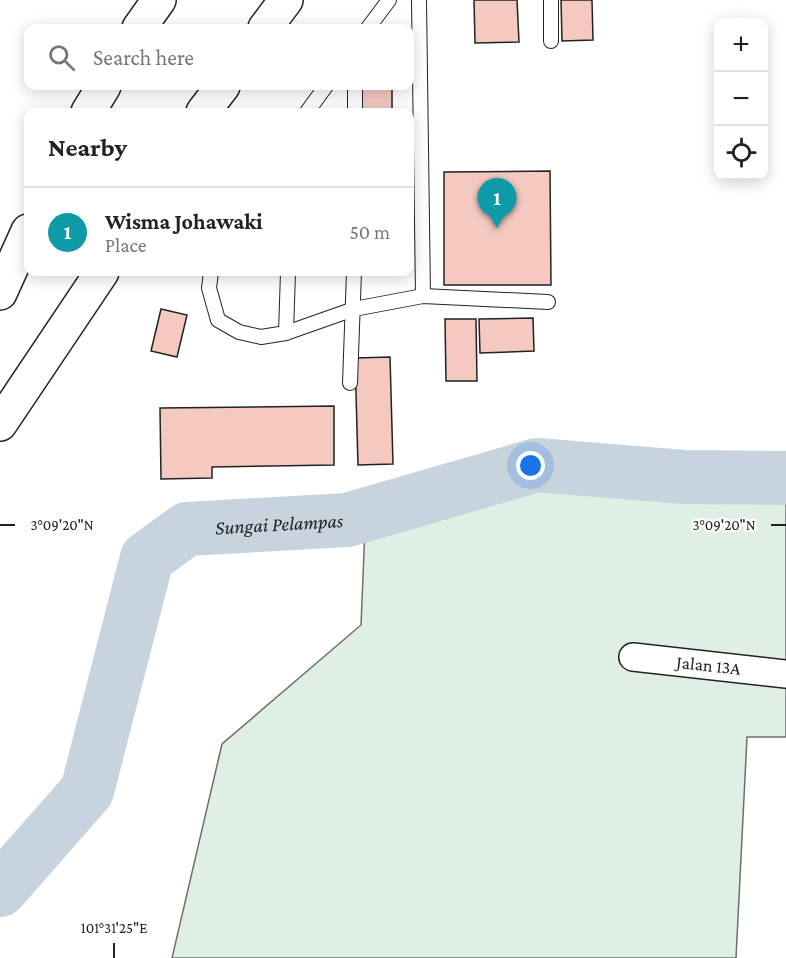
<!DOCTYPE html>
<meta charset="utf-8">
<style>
:root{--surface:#fff;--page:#f6f6f6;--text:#222;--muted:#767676;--line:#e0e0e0;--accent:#111827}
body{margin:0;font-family:"Crimson Pro",serif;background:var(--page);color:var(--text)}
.controls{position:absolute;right:18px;top:18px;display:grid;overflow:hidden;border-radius:12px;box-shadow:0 3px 15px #0003}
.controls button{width:54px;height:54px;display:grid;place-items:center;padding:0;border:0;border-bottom:2px solid var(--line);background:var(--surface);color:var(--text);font:30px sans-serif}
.you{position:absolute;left:531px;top:466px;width:21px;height:21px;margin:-15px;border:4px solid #fff;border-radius:50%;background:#1a73e8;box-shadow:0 0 0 9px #1a73e833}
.badge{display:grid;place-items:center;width:39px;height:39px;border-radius:50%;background:var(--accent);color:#fff;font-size:20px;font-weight:700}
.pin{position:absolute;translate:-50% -50px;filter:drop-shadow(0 2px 3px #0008)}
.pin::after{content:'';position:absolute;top:32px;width:21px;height:18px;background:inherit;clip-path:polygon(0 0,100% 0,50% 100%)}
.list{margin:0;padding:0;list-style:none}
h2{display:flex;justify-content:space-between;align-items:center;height:78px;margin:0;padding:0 24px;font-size:26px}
h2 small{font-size:20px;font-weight:400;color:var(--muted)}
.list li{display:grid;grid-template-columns:39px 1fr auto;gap:18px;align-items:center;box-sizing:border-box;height:90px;padding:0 24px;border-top:2px solid var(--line)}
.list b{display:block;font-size:22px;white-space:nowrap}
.list p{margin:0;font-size:20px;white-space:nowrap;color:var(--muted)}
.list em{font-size:20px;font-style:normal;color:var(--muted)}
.icon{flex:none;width:33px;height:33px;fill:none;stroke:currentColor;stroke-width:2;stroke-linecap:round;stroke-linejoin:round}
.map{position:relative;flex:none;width:786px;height:958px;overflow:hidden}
.search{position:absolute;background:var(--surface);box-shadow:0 3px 15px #0003;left:24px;top:24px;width:390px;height:66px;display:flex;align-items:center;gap:15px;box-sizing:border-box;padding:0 21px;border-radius:12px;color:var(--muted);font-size:22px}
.panel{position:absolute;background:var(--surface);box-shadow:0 3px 15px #0003;left:24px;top:108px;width:390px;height:168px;border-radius:12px}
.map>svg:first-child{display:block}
.green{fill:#e0efe3;stroke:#6f6f6f;stroke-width:1.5}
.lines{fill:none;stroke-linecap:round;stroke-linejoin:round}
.river{stroke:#c7d3dd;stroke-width:54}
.building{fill:#f3c9c0;stroke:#222;stroke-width:1.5}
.service-casing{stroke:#222;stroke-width:16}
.minor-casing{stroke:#222;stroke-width:30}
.trunk-casing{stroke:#222;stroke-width:36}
.service{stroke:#fff;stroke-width:14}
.minor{stroke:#fff;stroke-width:27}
.trunk{stroke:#fff;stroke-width:33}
.ticks{fill:none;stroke:#222;stroke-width:2}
.labels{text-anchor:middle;stroke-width:4.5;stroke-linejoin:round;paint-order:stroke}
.street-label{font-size:18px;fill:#222;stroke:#fff}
.water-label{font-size:20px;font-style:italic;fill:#222;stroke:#fff}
.ticks-label{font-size:15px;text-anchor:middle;fill:#222;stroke:#fff;stroke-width:4.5;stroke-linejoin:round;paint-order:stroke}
</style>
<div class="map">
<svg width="786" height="958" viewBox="0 0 786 958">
<rect width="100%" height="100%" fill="#fff"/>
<polygon class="green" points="546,483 786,493 786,737 747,737 736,958 172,958 222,744 361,625 365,528"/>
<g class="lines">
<path class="river" id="s1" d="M 0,890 L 87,791 L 147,558 L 187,529 L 347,520 L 537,465 L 684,477 L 786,478"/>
</g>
<g class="building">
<polygon points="474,0 517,0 519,42 475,43"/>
<polygon points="561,0 592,0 593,40 562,41"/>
<rect x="361" y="86" width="31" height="26"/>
<polygon points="550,171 551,285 444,285 444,172"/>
<polygon points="161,309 187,315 177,357 151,351"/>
<polygon points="533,318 534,351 480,353 479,319"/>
<polygon points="445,319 476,319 477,381 446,381"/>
<polygon points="390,357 393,464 358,465 355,358"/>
<polygon points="334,406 334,465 212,467 212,478 161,479 160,408"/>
</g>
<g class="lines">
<g class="service-casing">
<g id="service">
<polyline points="419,0 423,296"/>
<polyline points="551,0 551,41"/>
<polyline points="368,28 389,0"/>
<polyline points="307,112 326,86"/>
<polyline points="355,112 355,86"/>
<polyline points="211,272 209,288 218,320 239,332 261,337 286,333 354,309 423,296 548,302"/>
<polyline points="286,333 288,272"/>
<polyline points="350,383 354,272"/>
</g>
</g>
<g class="minor-casing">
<g id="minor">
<path id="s2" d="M 633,657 L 786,674"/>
</g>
</g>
<g class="trunk-casing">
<g id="trunk">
<polyline points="139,28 159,0"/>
<polyline points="265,28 286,0"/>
<polyline points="88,112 104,86"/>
<polyline points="203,112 223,86"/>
<polyline points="0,293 28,231"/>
<polyline points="0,424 102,272"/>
</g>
</g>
<use href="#service" class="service"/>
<use href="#minor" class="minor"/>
<use href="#trunk" class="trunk"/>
</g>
<path class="ticks" d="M 0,525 L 15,525M 771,525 L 786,525M 114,943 L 114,958"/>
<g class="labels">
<g class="street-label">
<text dy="6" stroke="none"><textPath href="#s2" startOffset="76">Jalan 13A</textPath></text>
</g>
<g class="water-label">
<text dy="7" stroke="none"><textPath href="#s1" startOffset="514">Sungai Pelampas</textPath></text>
</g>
</g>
<g class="ticks-label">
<text x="62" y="530">3°09'20"N</text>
<text x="724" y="530">3°09'20"N</text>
<text x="114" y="933">101°31'25"E</text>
</g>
</svg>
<div class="controls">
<button>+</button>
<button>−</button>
<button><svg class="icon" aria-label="locate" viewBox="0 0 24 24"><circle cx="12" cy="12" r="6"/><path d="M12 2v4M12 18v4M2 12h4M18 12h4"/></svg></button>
</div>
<div class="you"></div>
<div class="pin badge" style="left:497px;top:228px;background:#0f9aa8">1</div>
<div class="search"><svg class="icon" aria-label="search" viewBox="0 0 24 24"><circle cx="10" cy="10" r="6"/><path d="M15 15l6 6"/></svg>Search here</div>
<section class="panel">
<h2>Nearby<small></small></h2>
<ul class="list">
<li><span class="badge" style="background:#0f9aa8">1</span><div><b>Wisma Johawaki</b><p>Place</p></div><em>50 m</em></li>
</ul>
</section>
</div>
